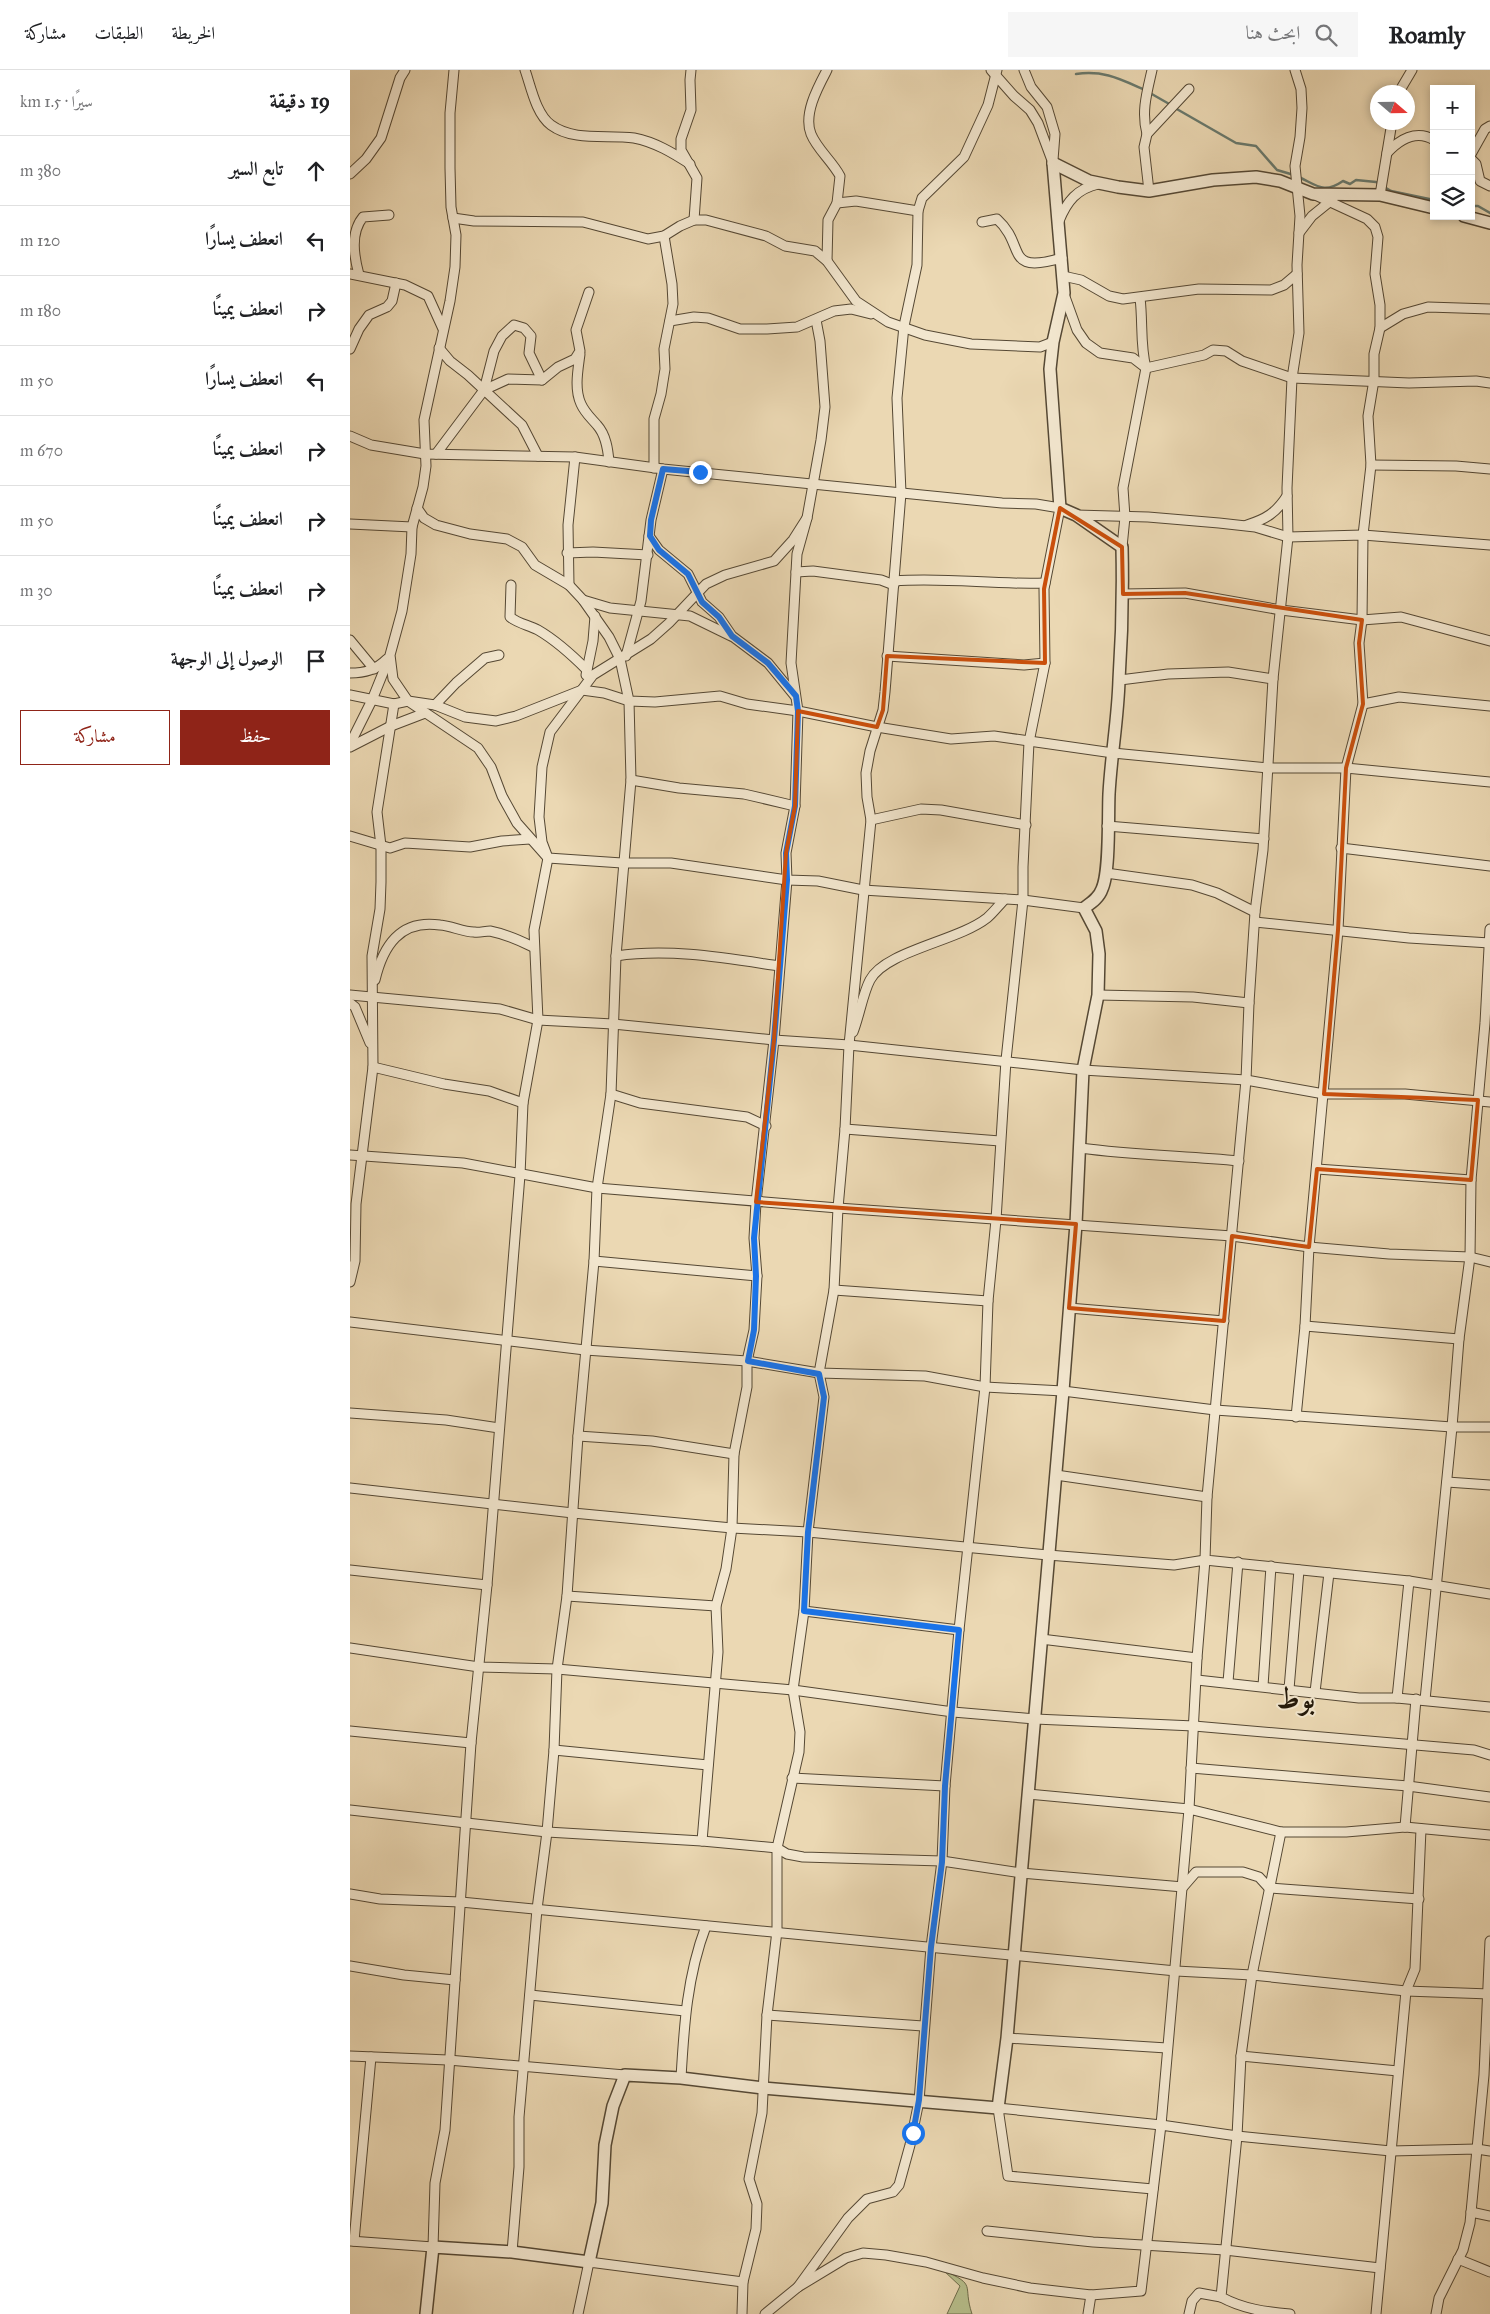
<!DOCTYPE html>
<html lang="ar">
<meta charset="utf-8">
<style>
:root{--surface:#fff;--page:#f6f6f6;--text:#202124;--muted:#757577;--line:#e0e0e0;--accent:#8f2418}
body{margin:0;font-family:"IM FELL Great Primer",Amiri,serif;background:var(--page);color:var(--text);direction:rtl}
.controls{position:absolute;right:15px;top:15px;display:grid;overflow:hidden;border-radius:0px;box-shadow:0 2px 8px #0003}
.controls button{width:45px;height:45px;display:grid;place-items:center;padding:0;border:0;border-bottom:1px solid var(--line);background:var(--surface);color:var(--text);font:25px sans-serif}
.compass{position:absolute;left:1020px;top:15px;width:45px;height:45px;border-radius:50%;background:var(--surface);box-shadow:0 2px 8px #0003;rotate:110deg}
.stop{position:absolute;width:15px;height:15px;margin:-11px;border:4px solid #1a73e8;border-radius:50%;background:#fff}
.stop.end{background:#1a73e8;border-color:#fff;box-shadow:0 1px 5px #0008}
.list{margin:0;padding:0;list-style:none}
h2{display:flex;justify-content:space-between;align-items:center;height:65px;margin:0;padding:0 20px;font-size:21px}
h2 small{font-size:16px;font-weight:400;color:var(--muted)}
.list li{display:grid;grid-template-columns:32px 1fr auto;gap:15px;align-items:center;box-sizing:border-box;height:70px;padding:0 20px;border-top:1px solid var(--line)}
.list b{display:block;font-size:19px;white-space:nowrap}
.list em{font-size:16px;font-style:normal;color:var(--muted)}
.actions{display:flex;gap:10px;padding:15px 20px}
.actions a{flex:1;padding:11px 0;border:1px solid var(--accent);border-radius:0px;text-align:center;font-size:18px;color:var(--accent)}
.actions .main{background:var(--accent);color:#fff}
.icon{flex:none;width:28px;height:28px;fill:none;stroke:currentColor;stroke-width:2;stroke-linecap:round;stroke-linejoin:round}
.map{position:relative;flex:none;width:1140px;height:2244px;overflow:hidden;direction:ltr}
header{display:flex;align-items:center;gap:30px;box-sizing:border-box;height:70px;padding:0 25px;background:var(--surface);border-bottom:1px solid var(--line)}
header strong{font-size:24px}
nav{display:flex;gap:28px;margin-inline-start:auto;font-size:18px}
.search{width:350px;height:45px;background:var(--page);display:flex;align-items:center;gap:12px;box-sizing:border-box;padding:0 18px;border-radius:0px;color:var(--muted);font-size:19px}
main{display:flex}
aside{flex:1;background:var(--surface)}
.map>svg:first-child{display:block}
.green{fill:#b7bf8c;stroke:#6d6c4a}
.lines{fill:none;stroke-linecap:round;stroke-linejoin:round}
.stream{stroke:#69796d;stroke-width:2.5}
.minor-casing{stroke:#554834;stroke-width:11}
.tertiary-casing{stroke:#554834;stroke-width:14}
.minor{stroke:#f2e6ce;stroke-width:9}
.tertiary{stroke:#f2e6ce;stroke-width:11}
.route{stroke:#1a73e8;stroke-width:6}
.marked{fill:none;stroke:#ca4f0c;stroke-width:4;stroke-linejoin:round}
.labels{text-anchor:middle;stroke-width:4;stroke-linejoin:round;paint-order:stroke}
.town-label{font-size:29px;font-weight:bold;fill:#231809;stroke:#f2e6ce}
</style>
<header>
<strong>Roamly</strong>
<div class="search"><svg class="icon" aria-label="search" viewBox="0 0 24 24"><circle cx="10" cy="10" r="6"/><path d="M15 15l6 6"/></svg>ابحث هنا</div>
<nav><a>الخريطة</a><a>الطبقات</a><a>مشاركة</a></nav>
</header>
<main>
<div class="map">
<svg width="1140" height="2244" viewBox="0 0 1140 2244">
<rect width="100%" height="100%" fill="#ebd8b3"/>
<filter id="stains"><feTurbulence type="fractalNoise" baseFrequency=".004" numOctaves="4"/><feColorMatrix values="0 0 0 0 .2 0 0 0 0 .09 0 0 0 0 .02 0 0 0 .5 -.17"/></filter>
<radialGradient id="worn" r=".72"><stop offset=".6" stop-color="#630" stop-opacity="0"/><stop offset="1" stop-color="#630" stop-opacity=".3"/></radialGradient>
<path class="green" d="M 593,2200 C 628,2216 612,2214 622,2244 L 597,2244 L 610,2216 Z"/>
<g class="lines">
<g class="stream">
<path d="M 726,4 C 754,0 770,9 795,20"/>
<polyline points="800,23 821,35"/>
<polyline points="825,38 886,73 906,76 927,100 944,105"/>
<path d="M 949,107 C 968,116 974,124 993,111 L 1000,114 L 1006,110 L 1026,112 L 1041,121 L 1084,130"/>
<polyline points="1121,136 1128,136 1140,143"/>
</g>
<g class="minor-casing">
<g id="minor">
<polyline points="104,0 100,43 100,98 101,137 106,165 105,197 100,231 74,350 76,396 73,417 62,457 61,484 52,541 40,585 43,609 58,631 128,678 141,697 152,726 167,753 198,788 272,793 321,793 437,810 468,811 513,820 673,830 734,838"/>
<path d="M 175,0 C 181,17 186,44 201,55 C 224,72 258,64 284,68 C 305,72 323,83 340,94"/>
<polyline points="341,0 340,10 341,40 331,69 331,80 347,108 344,150"/>
<polyline points="641,0 664,26 680,40 688,53 703,93"/>
<polyline points="674,0 681,17 697,37 705,64 703,90"/>
<polyline points="945,0 951,19 952,38 950,67 945,96 950,146 947,195 949,263 942,308 937,418 938,467 923,609 913,780 905,842 899,933 896,1010 857,1427 855,1490 1059,1511 1140,1524"/>
<polyline points="1049,22 1062,0"/>
<path d="M 797,64 C 791,42 797,22 802,0"/>
<path d="M 1037,83 C 1049,70 1066,59 1084,70"/>
<polyline points="1121,84 1135,59 1140,56"/>
<polyline points="1121,89 1126,94 1130,111 1140,116"/>
<polyline points="0,104 16,89 31,68 50,8 55,0"/>
<polyline points="799,121 794,77 797,64 839,19"/>
<polyline points="1030,125 1042,52"/>
<polyline points="487,133 506,131 568,141"/>
<polyline points="103,148 124,151 233,152 298,169 314,166 330,156 344,150 356,150 416,166 435,176 465,181 477,191 506,231 538,252 575,265 621,274 690,277 703,272"/>
<path d="M 709,151 C 717,131 727,119 748,114"/>
<path d="M 632,152 L 647,149 C 677,176 653,205 712,188"/>
<polyline points="949,163 962,146 983,129"/>
<path d="M 477,191 L 478,150 L 487,133 L 490,106 C 482,91 467,79 461,64 C 453,44 468,17 477,0"/>
<polyline points="0,204 55,215 78,226 93,259"/>
<path d="M 9,205 C 4,186 0,163 13,147 L 39,145"/>
<polyline points="713,206 731,210 759,226 773,229 849,219 921,220 934,215 947,204"/>
<polyline points="714,224 727,260 736,273 750,283 783,288 796,298 854,285 863,280 876,281 892,291 942,308 1059,313 1126,311 1140,313"/>
<polyline points="320,251 344,247 358,248 390,259 417,259 447,257 484,241 501,239 521,244"/>
<polyline points="1030,258 1053,244 1078,237 1140,239"/>
<polyline points="89,278 100,291 118,305 172,355 188,386"/>
<polyline points="0,279 9,259 19,245 37,237 42,231 46,213"/>
<path d="M 230,284 C 228,300 224,319 231,334 C 235,343 241,348 247,355 C 256,365 258,379 259,392"/>
<polyline points="134,320 158,309 192,310 208,297 225,289 230,281 226,260 239,222"/>
<polyline points="0,366 21,375 75,384 225,387 313,399 652,433 686,434 710,438 694,519 695,593 679,672 673,797 673,830 656,990 646,1150 638,1231 635,1317 609,1560 595,1716 592,1791 581,1877 569,2031 560,2075 549,2115 543,2122 517,2129 498,2148 448,2217"/>
<polyline points="86,384 134,320 144,281 152,266 164,255 174,258 181,266 179,283 192,310"/>
<polyline points="1021,395 1106,396 1140,399"/>
<polyline points="304,398 304,349 311,324 315,299 314,279 323,234 322,214 314,166"/>
<polyline points="67,438 74,448 86,455 120,464 157,469 172,477 185,495 219,515 233,530 259,567 270,589 279,631 281,710 266,886 261,1024 247,1118 244,1191 228,1366 217,1526 207,1599 204,1680 197,1762 187,1839 169,2047 169,2097 162,2182"/>
<polyline points="726,445 798,447 869,453 905,457 938,467 1013,465 1140,475"/>
<polyline points="0,454 62,457"/>
<path d="M 897,455 C 916,449 926,443 937,426"/>
<polyline points="299,466 309,480 338,504 352,532 369,547 382,566 418,593 445,626"/>
<path d="M 772,477 L 775,447 L 773,418 L 796,298 C 790,275 793,252 790,228"/>
<polyline points="217,483 243,482 298,485"/>
<polyline points="446,502 463,501 531,510 544,515"/>
<path d="M 544,511 C 596,507 644,515 695,513"/>
<path d="M 161,515 L 160,547 C 169,554 179,555 188,560 C 207,571 222,585 237,600"/>
<polyline points="219,515 218,455 225,387"/>
<polyline points="773,524 835,523 931,540 1012,550 1051,547 1140,571"/>
<polyline points="233,530 260,538 340,546 381,566"/>
<polyline points="0,570 24,599"/>
<polyline points="276,586 291,531 301,450 313,399"/>
<polyline points="537,586 674,595 695,593"/>
<path d="M 0,603 C 15,603 26,600 37,589"/>
<polyline points="236,605 243,571 245,546"/>
<polyline points="770,610 818,604 878,602 923,609"/>
<polyline points="0,625 44,634 58,631 85,635 115,647 146,651 166,646 232,620 254,623 279,631 305,632 370,626 397,634 448,641 527,657 601,669 644,666 763,683 918,698 996,698 1140,712"/>
<polyline points="1013,634 1049,627 1140,636"/>
<polyline points="85,635 106,613 135,588 149,585"/>
<polyline points="0,674 22,630 39,588"/>
<polyline points="0,677 41,656 75,643"/>
<polyline points="281,710 329,718 394,724 445,736"/>
<polyline points="521,750 571,739 591,740 676,755"/>
<polyline points="757,756 914,769"/>
<polyline points="0,766 40,778 55,773 120,777 152,771 180,769"/>
<polyline points="991,778 1140,796"/>
<polyline points="756,803 842,815 867,823 905,842"/>
<polyline points="905,852 1059,868 1140,873"/>
<path d="M 266,886 C 320,878 375,888 429,896"/>
<path d="M 25,910 C 33,876 50,849 90,855 C 102,856 113,862 124,862 C 129,863 135,861 140,861 C 155,864 169,870 183,877"/>
<polyline points="0,925 150,939 188,950 263,954 424,970 499,975 733,1000 896,1010 974,1024 1055,1024 1140,1032"/>
<polyline points="748,925 843,927 899,933"/>
<polyline points="0,933 5,937 20,973"/>
<path d="M 503,962 C 509,947 513,923 520,910 C 535,881 608,871 637,848 C 643,843 649,835 655,829"/>
<polyline points="23,997 94,1014 139,1021 173,1033"/>
<polyline points="261,1024 290,1033 397,1047 416,1056"/>
<polyline points="495,1059 650,1071"/>
<path d="M 730,1078 C 782,1085 835,1086 889,1091"/>
<polyline points="0,1085 113,1093 247,1118 488,1138 882,1166 959,1177 1039,1184 1120,1187 1140,1192"/>
<polyline points="967,1099 1121,1110"/>
<polyline points="244,1191 407,1206"/>
<polyline points="0,1212 5,1191 6,1134 23,997 22,886 30,839 31,812 31,776 27,742 44,634"/>
<polyline points="484,1220 638,1231"/>
<polyline points="719,1238 874,1251"/>
<polyline points="0,1252 235,1280 397,1291 469,1303 575,1306 635,1317 713,1321 865,1340 1102,1357 1140,1357"/>
<polyline points="955,1256 1109,1269"/>
<polyline points="0,1343 96,1350 149,1358"/>
<polyline points="946,1347 955,1256 959,1177 988,860 996,698 1013,634 1009,573 1012,550 1013,465 1021,395 1018,346 1024,310 1024,284 1030,258 1030,235 1025,204 1028,167 1025,157 1017,149 963,124"/>
<polyline points="228,1366 302,1371 384,1384"/>
<polyline points="706,1405 857,1427"/>
<polyline points="1097,1412 1140,1415"/>
<polyline points="0,1418 223,1443 382,1458 458,1462 698,1485 824,1495 855,1490 847,1588 839,1739 678,1724"/>
<polyline points="0,1500 137,1515"/>
<polyline points="217,1526 366,1536"/>
<polyline points="454,1541 609,1560"/>
<polyline points="691,1569 847,1588"/>
<polyline points="0,1578 129,1597 207,1599 443,1620 603,1642 685,1649 844,1656 1124,1680 1140,1685"/>
<polyline points="847,1610 1009,1628 1047,1628 1140,1637"/>
<polyline points="878,1612 888,1492"/>
<polyline points="913,1616 921,1496"/>
<polyline points="939,1619 949,1500"/>
<polyline points="965,1622 979,1503"/>
<polyline points="1047,1628 1059,1511"/>
<polyline points="1075,1630 1102,1357 1109,1269 1120,1187 1121,1110 1135,953 1140,859"/>
<polyline points="0,1661 121,1673"/>
<polyline points="204,1680 358,1695"/>
<polyline points="841,1698 1058,1716 1140,1727"/>
<polyline points="442,1708 595,1716"/>
<polyline points="0,1740 197,1762 352,1771 427,1778 437,1784 453,1787 592,1791 671,1803 833,1817 846,1802 893,1802 909,1807 919,1818 1069,1829"/>
<polyline points="1055,1757 1066,1629"/>
<path d="M 931,1762 L 902,1905 L 891,1986 L 887,2066 L 871,2227 C 893,2239 916,2242 940,2244"/>
<polyline points="352,1771 368,1582 366,1536 376,1499 382,1458 384,1384 397,1317 397,1291 404,1260 407,1206 404,1168 406,1132 424,970 437,810 436,783 445,736 448,641 441,593 447,484 457,448 471,370 475,337 470,271 466,250"/>
<polyline points="0,1824 30,1829 111,1832 826,1901 902,1905 1056,1921 1140,1924"/>
<polyline points="0,1896 54,1905 105,1910"/>
<polyline points="180,1925 335,1941"/>
<polyline points="417,1945 573,1956"/>
<polyline points="657,1968 817,1978"/>
<polyline points="0,1986 98,1990 275,2005"/>
<polyline points="891,1986 1048,2001"/>
<path d="M 331,2008 C 334,1956 337,1906 356,1856"/>
<polyline points="803,2119 658,2106 648,2038 811,2055 839,1739 931,1762 996,1762 1055,1757 1140,1765"/>
<polyline points="1121,2142 1140,2146"/>
<polyline points="637,2161 743,2172 875,2180 1030,2198"/>
<polyline points="0,2171 83,2177 85,2113 95,2060 121,1673 137,1515 170,1105 173,1033 188,950 184,860 198,788 192,772 189,747 192,697 200,662 243,605 301,569 319,553 356,514 375,505 424,491 443,470 457,448"/>
<polyline points="4,2171 21,1987"/>
<polyline points="1108,2189 1140,2202"/>
<polyline points="228,2244 239,2192 393,2212"/>
<polyline points="392,2244 393,2212 406,2159 407,2134 399,2109 412,2043 417,1945 427,1861 427,1778 449,1682 450,1662 443,1620 454,1541 458,1462 474,1327 469,1303 484,1220 488,1138 495,1059 499,975 521,750 517,727 516,703 520,681 533,640 535,622 551,423 547,328 554,256 567,195 568,141 572,128 614,87 638,35 647,0"/>
<polyline points="415,2244 448,2217 496,2188 513,2183 536,2185 576,2192 633,2208 680,2218 741,2225 791,2221 811,2055 887,2066 1041,2081 1127,2079 1140,2081"/>
<polyline points="738,2244 741,2225"/>
<polyline points="839,2244 842,2231 849,2223 871,2227"/>
<polyline points="1026,2244 1056,1921 1065,1899 1071,1759"/>
<polyline points="1086,2244 1089,2228 1113,2180 1120,2153 1134,2005 1140,1871"/>
</g>
</g>
<g class="tertiary-casing">
<g id="tertiary">
<polyline points="703,93 739,111 768,117 799,121 863,110 906,107 930,111 963,124 1030,125 1084,138"/>
<polyline points="1114,146 1140,153"/>
<path d="M 76,2244 L 83,2177 L 162,2182 L 239,2192 L 252,2133 L 255,2075 L 263,2036 L 275,2005 L 331,2008 L 413,2018 L 648,2038 L 657,1968 L 713,1321 L 726,1154 L 733,1000 L 748,925 L 749,884 L 746,861 L 734,838 C 741,833 749,828 752,819 C 760,802 758,746 759,724 C 761,686 768,648 769,610 C 772,566 773,521 772,477 L 726,445 L 710,438 L 700,299 L 703,272 L 714,223 L 703,93"/>
</g>
</g>
<use href="#minor" class="minor"/>
<use href="#tertiary" class="tertiary"/>
</g>
<g class="lines">
<polyline class="route" points="350,402 313,399 301,450 300,466 309,480 338,504 352,532 369,547 382,566 418,593 446,626 448,641 445,736 436,783 437,810 424,970 404,1168 406,1206 404,1260 398,1291 469,1304 474,1327 458,1462 454,1541 609,1560 595,1716 592,1792 581,1877 569,2030 563,2063"/>
</g>
<path class="marked" d="M 710,438 L 772,477 L 773,524 L 835,523 L 1012,550 L 1009,573 L 1013,634 L 996,698 L 988,860 L 974,1024 L 1128,1030 L 1121,1110 L 967,1099 L 959,1177 L 882,1166 L 874,1251 L 719,1238 L 726,1154 L 406,1132 L 424,970 L 436,783 L 445,736 L 448,641 L 527,657 L 533,640 L 537,586 L 695,593 L 694,519 Z"/>
<g class="labels">
<g class="town-label">
<text x="946" y="1638">بوط</text>
</g>
</g>
<rect width="100%" height="100%" filter="url(#stains)"/>
<rect width="100%" height="100%" fill="url(#worn)"/>
</svg>
<div class="controls">
<button>+</button>
<button>−</button>
<button><svg class="icon" aria-label="layers" viewBox="0 0 24 24"><path d="M12 4l9 5-9 5-9-5zM3 14l9 5 9-5"/></svg></button>
</div>
<svg class="compass" viewBox="-18 -18 36 36"><path d="M0-13l5 13h-10z" fill="#e53935"/><path d="M0 13l5-13h-10z" fill="#757577"/></svg>
<div class="stop" style="left:563px;top:2063px"></div>
<div class="stop end" style="left:350px;top:402px"></div>
</div>
<aside>
<h2>19 دقيقة<small>سيرًا · 1.5 km</small></h2>
<ul class="list">
<li><svg class="icon" aria-label="ahead" viewBox="0 0 24 24"><path d="M12 20V5M6 11l6-6 6 6"/></svg><div><b>تابع السير</b></div><em>380 m</em></li>
<li><svg class="icon" aria-label="left" viewBox="0 0 24 24"><path d="M17 20v-9H6M10 6l-5 5 5 5"/></svg><div><b>انعطف يسارًا</b></div><em>120 m</em></li>
<li><svg class="icon" aria-label="right" viewBox="0 0 24 24"><path d="M7 20v-9h11M14 6l5 5-5 5"/></svg><div><b>انعطف يمينًا</b></div><em>180 m</em></li>
<li><svg class="icon" aria-label="left" viewBox="0 0 24 24"><path d="M17 20v-9H6M10 6l-5 5 5 5"/></svg><div><b>انعطف يسارًا</b></div><em>50 m</em></li>
<li><svg class="icon" aria-label="right" viewBox="0 0 24 24"><path d="M7 20v-9h11M14 6l5 5-5 5"/></svg><div><b>انعطف يمينًا</b></div><em>670 m</em></li>
<li><svg class="icon" aria-label="right" viewBox="0 0 24 24"><path d="M7 20v-9h11M14 6l5 5-5 5"/></svg><div><b>انعطف يمينًا</b></div><em>50 m</em></li>
<li><svg class="icon" aria-label="right" viewBox="0 0 24 24"><path d="M7 20v-9h11M14 6l5 5-5 5"/></svg><div><b>انعطف يمينًا</b></div><em>30 m</em></li>
<li><svg class="icon" aria-label="arrive" viewBox="0 0 24 24"><path d="M6 21V4h12l-3 4 3 4H6"/></svg><div><b>الوصول إلى الوجهة</b></div></li>
</ul>
<div class="actions"><a class="main">حفظ</a><a>مشاركة</a></div>
</aside>
</main>
